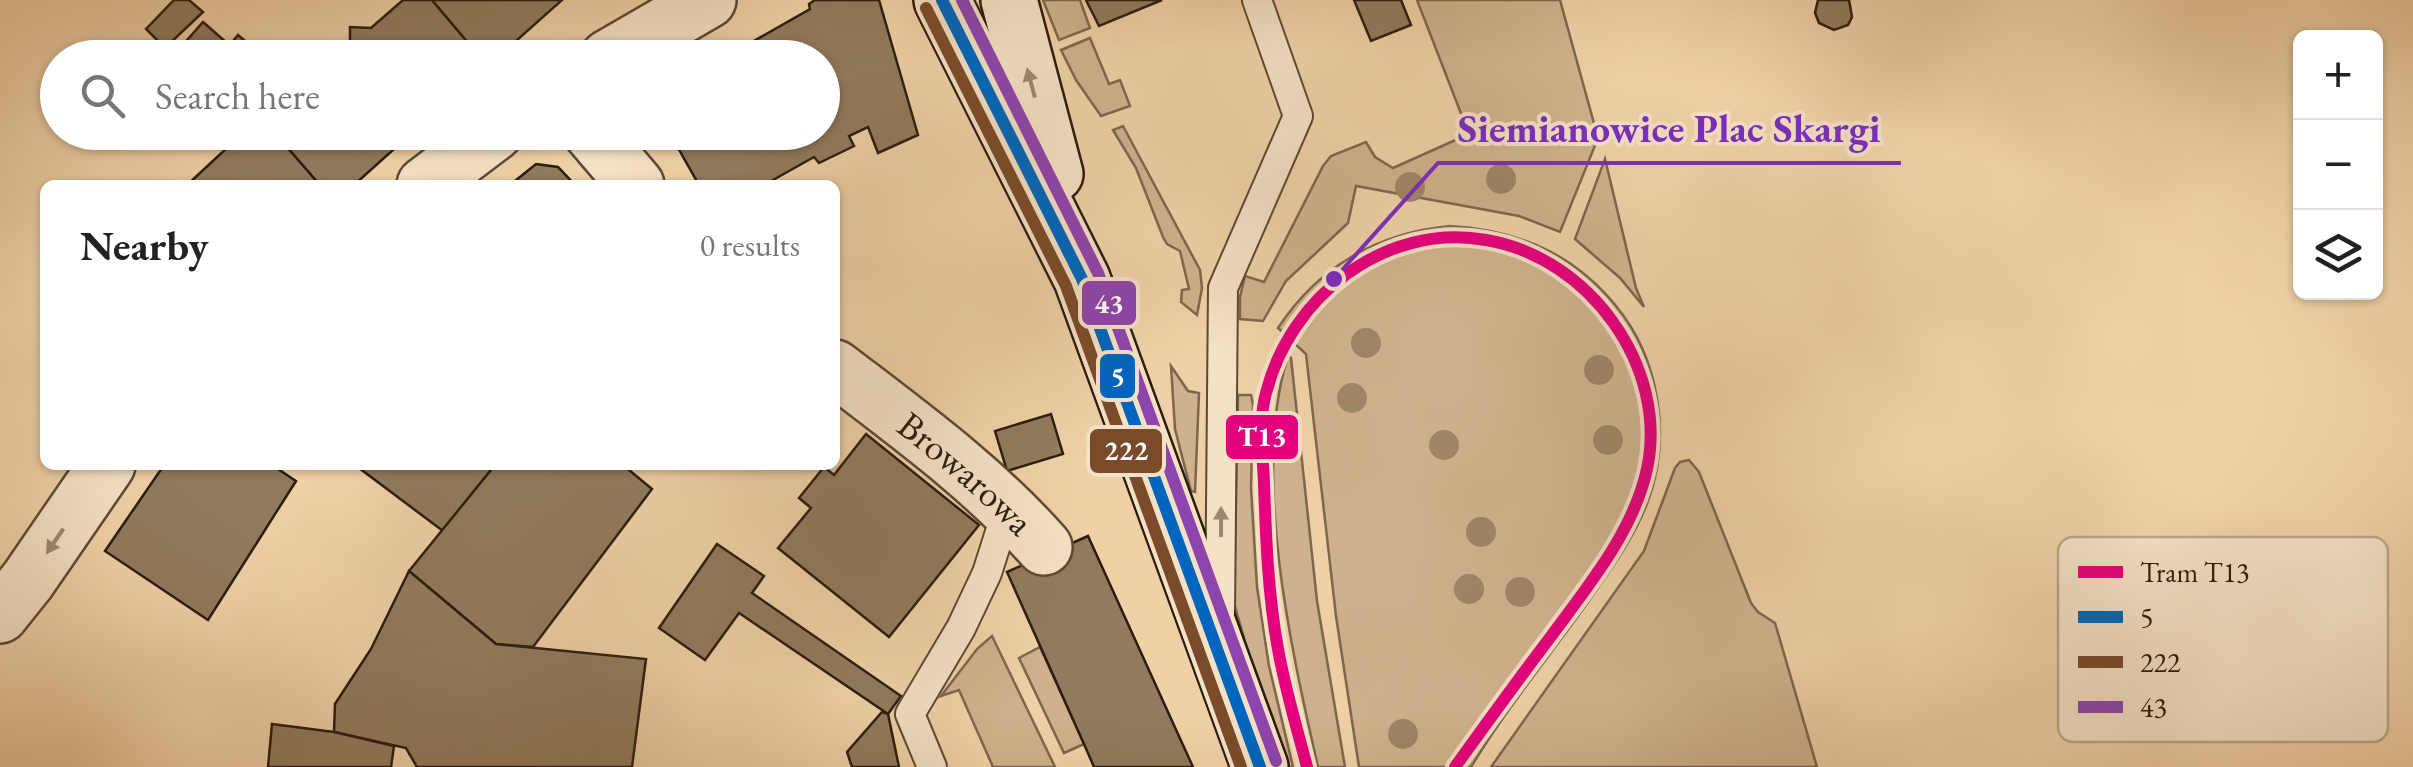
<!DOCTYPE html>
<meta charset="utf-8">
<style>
:root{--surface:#fff;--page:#f6f6f6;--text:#222;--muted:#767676;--line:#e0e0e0}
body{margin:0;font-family:"EB Garamond",serif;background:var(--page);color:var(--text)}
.controls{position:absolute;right:30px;top:30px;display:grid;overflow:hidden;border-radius:15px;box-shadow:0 2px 8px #0004}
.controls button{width:90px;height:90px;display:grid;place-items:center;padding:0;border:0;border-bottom:2px solid var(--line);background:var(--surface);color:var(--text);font:50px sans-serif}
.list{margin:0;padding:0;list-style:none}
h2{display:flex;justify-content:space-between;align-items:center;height:130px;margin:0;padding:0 40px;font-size:42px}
h2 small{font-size:32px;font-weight:400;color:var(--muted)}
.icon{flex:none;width:55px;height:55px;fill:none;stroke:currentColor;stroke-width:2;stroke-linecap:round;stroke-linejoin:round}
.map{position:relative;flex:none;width:2413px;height:767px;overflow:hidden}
.search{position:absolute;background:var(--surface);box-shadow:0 2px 8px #0004;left:40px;top:40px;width:800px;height:110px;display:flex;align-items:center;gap:25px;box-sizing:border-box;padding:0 35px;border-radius:55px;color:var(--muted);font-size:38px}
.panel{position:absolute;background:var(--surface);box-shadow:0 2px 8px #0004;left:40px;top:180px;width:800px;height:290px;border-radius:15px}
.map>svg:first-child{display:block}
.green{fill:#cfb28d;stroke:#7d674c;stroke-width:2.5}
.building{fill:#917a5d;stroke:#2b1c0c;stroke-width:2.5}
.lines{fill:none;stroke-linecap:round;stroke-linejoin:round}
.service-casing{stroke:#5c4933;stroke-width:32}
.minor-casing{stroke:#5c4933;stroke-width:60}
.secondary-casing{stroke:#2b1c0c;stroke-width:60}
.service{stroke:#f5e1c6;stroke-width:28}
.minor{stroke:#f5e1c6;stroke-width:55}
.secondary{stroke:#f5e1c6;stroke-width:55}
.bus-1-casing{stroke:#f5e1c6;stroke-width:20}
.bus-2-casing{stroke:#f5e1c6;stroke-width:20}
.bus-3-casing{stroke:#f5e1c6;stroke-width:20}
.bus-1{stroke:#0065bd;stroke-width:12}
.bus-2{stroke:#7a4b2a;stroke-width:12}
.bus-3{stroke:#8e44ad;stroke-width:12}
.tram-1-casing{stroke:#f5e1c6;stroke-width:20}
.tram-1{stroke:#e5007d;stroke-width:12}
.tree{fill:#9f8667}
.oneway{fill:#9a8872}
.labels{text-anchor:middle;stroke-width:8;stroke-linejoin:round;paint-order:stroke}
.street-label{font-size:38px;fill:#2b1c0c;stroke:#f5e1c6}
.key{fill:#f5e1c6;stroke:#b8a68e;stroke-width:2.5}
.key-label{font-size:28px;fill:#2b1c0c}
.leader{fill:none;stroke:#7b2cbf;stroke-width:4}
.callout-dot{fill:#7b2cbf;stroke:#f5e1c6;stroke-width:4}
.callout-label{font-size:40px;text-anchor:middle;font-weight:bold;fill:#7b2cbf;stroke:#f5e1c6;stroke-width:8;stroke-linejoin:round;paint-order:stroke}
.line-badge{stroke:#f5e1c6;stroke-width:4}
.badge-label{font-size:28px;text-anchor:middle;font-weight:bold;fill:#fff}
</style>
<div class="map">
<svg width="2413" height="767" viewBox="0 0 2413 767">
<rect width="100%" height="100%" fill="#f0d1a7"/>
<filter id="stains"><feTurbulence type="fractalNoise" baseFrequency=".002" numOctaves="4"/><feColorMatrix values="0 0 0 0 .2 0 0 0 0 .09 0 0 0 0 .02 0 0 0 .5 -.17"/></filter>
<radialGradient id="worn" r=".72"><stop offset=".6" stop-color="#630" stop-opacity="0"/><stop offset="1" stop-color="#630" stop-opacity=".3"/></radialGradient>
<g class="green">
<polygon points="1043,0 1080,0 1090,28 1059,40"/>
<polygon points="1417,0 1560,0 1598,138 1560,232 1519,216 1356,186 1348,223 1286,281 1263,321 1240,319 1240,297 1245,276 1264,282 1323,166 1331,156 1366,142 1375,157 1393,168 1469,134"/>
<polygon points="1090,38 1109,84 1120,80 1130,106 1101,116 1076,80 1061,50"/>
<polygon points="1123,126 1200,270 1202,288 1197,315 1181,302 1182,290 1189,289 1180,251 1167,244 1163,237 1136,168 1113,130"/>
<polygon points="1605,159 1636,288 1644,307 1620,278 1575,239"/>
<path d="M 1450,226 C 1517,230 1573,253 1616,306 C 1659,358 1672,437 1648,501 C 1634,539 1609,572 1586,605 C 1547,659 1505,711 1471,767 L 1359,767 L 1336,616 L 1306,354 L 1278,328 C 1318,267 1377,233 1450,226 Z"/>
<path d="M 1288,356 L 1291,358 L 1317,601 L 1345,767 L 1318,767 C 1291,649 1251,472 1288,356 Z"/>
<polygon points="1171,366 1188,391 1199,393 1195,492 1191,491 1175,429"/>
<polygon points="1238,395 1251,395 1253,404 1251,488 1257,587 1269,666 1293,767 1288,767 1251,663 1234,603"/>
<polygon points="1689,460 1699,472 1751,603 1758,612 1775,623 1817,767 1491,767 1644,551 1675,468 1680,462"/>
<polygon points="992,636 1055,767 993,767 959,690 941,696 977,649"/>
<polygon points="1040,647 1084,744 1064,753 1019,658"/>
</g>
<g class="building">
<polygon points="174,0 189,0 203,12 165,48 146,29"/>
<polygon points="403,0 432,0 481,58 322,58 326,46 350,49 350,27 371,28"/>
<polygon points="432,0 562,0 497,58 481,58"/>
<polygon points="815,0 879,0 918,135 878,153 868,127 849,136 854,146 819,163 814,157 764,185 699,185 669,132 822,132 822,58 724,58 810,9 809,4"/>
<polygon points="1086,0 1162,0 1099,26"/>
<polygon points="1354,0 1401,0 1411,25 1371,41"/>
<polygon points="1818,0 1849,0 1852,17 1848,25 1834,30 1819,23 1815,13"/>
<polygon points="203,22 227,43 215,58 177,58 174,55"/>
<polygon points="238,35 265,58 219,58"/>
<polygon points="244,132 274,132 320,185 187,185"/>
<polygon points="274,132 413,132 354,185 320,185"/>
<polygon points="536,164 558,167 575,185 510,185"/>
<polygon points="1051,414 1063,454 1007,471 995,431"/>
<polygon points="866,434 979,525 889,637 778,548 811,508 799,498 824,467 834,475"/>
<polygon points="164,465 272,465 296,481 208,620 105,551"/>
<polygon points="355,465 495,465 443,531"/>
<polygon points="495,465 623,465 652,489 533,647 496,644 409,571"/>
<polygon points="1088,536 1193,767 1094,767 1084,744 1007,572"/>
<polygon points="717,544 764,576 752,593 901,696 888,714 739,613 705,660 659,628"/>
<polygon points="409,571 496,644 646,659 632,767 417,767 406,748 334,732 335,704 371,649"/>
<polygon points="882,712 888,714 899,767 852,767 847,752"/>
<polygon points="272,724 334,732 394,746 391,767 268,767"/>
</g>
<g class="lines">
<g class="service-casing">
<g id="service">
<polyline points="1220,616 1223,288 1298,116 1257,0"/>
<polyline points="932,767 910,714 961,628 987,573 1008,507"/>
</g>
</g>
<g class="minor-casing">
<g id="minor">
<polyline points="608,58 708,0"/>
<polyline points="591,132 636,185"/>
<polyline points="425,185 495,132"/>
<path id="s1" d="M 835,368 C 908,424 983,478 1044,547"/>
<polyline points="0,615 28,580 107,465"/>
</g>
</g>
<g class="secondary-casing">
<g id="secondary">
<polyline points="942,0 1082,279 1260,767"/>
<polyline points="1009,0 1055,174"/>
</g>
</g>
<use href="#service" class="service"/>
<use href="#minor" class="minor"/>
<use href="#secondary" class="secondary"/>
<g class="bus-1-casing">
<polyline id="bus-1" points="942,0 1082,279 1260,767"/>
</g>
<g class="bus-2-casing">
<polyline id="bus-2" points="926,8 1066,286 1241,767"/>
</g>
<g class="bus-3-casing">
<polyline id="bus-3" points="962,0 1098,273 1276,761"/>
</g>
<use href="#bus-1" class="bus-1"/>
<use href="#bus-2" class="bus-2"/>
<use href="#bus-3" class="bus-3"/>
<g class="tram-1-casing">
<path id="tram-1" d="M 1307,767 C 1297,728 1285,689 1278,649 C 1268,595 1266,539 1264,484 C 1263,454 1258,422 1266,393 C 1290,297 1385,222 1486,240 C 1589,257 1669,367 1647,469 C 1633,533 1587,587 1549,639 C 1517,681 1486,724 1455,767"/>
</g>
<use href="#tram-1" class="tram-1"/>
</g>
<g class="tree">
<circle cx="1501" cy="179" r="15"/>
<circle cx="1410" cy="187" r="15"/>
<circle cx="1366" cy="343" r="15"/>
<circle cx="1599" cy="370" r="15"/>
<circle cx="1352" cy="398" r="15"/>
<circle cx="1608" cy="440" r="15"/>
<circle cx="1444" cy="445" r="15"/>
<circle cx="1481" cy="532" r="15"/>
<circle cx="1469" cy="589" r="15"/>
<circle cx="1520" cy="592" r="15"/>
<circle cx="1403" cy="734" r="15"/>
</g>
<defs><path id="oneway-solid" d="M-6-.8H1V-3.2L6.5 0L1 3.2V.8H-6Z" transform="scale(2.5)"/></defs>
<g class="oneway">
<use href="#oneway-solid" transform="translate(1031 83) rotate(-105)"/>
<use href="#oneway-solid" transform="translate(1221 522) rotate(-90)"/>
<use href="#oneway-solid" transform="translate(55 541) rotate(124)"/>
</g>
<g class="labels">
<g class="street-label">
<text dy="13" stroke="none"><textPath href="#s1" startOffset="168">Browarowa</textPath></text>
</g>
</g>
<rect x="2058" y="537" width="330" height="205" rx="15" class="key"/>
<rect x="2078" y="566" width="45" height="12" fill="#e5007d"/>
<rect x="2078" y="611" width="45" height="12" fill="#0065bd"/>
<rect x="2078" y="656" width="45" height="12" fill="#7a4b2a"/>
<rect x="2078" y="701" width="45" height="12" fill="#8e44ad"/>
<g class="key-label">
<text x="2140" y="582">Tram T13</text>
<text x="2140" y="627">5</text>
<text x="2140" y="672">222</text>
<text x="2140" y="717">43</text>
</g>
<path class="leader" d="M1334 279L1438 163H1901"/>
<circle class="callout-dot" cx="1334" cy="279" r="10"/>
<g class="callout-label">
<text x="1669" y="142">Siemianowice Plac Skargi</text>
</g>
<g class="line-badge">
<rect x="1080" y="279" width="58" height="48" rx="10" fill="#8e44ad"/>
<rect x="1098" y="352" width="39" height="48" rx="10" fill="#0065bd"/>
<rect x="1224" y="413" width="76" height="48" rx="10" fill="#e5007d"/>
<rect x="1088" y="427" width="76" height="48" rx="10" fill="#7a4b2a"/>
</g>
<g class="badge-label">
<text x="1109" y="313">43</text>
<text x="1118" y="386">5</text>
<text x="1262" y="446">T13</text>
<text x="1126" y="460">222</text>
</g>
<rect width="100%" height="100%" filter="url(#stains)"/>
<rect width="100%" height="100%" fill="url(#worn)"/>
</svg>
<div class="controls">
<button>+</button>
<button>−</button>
<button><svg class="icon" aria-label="layers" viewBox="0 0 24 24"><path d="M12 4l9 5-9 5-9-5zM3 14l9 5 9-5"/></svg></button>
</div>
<div class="search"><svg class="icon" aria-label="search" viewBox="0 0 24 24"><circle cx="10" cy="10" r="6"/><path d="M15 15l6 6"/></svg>Search here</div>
<section class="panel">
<h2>Nearby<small>0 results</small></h2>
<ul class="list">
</ul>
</section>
</div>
